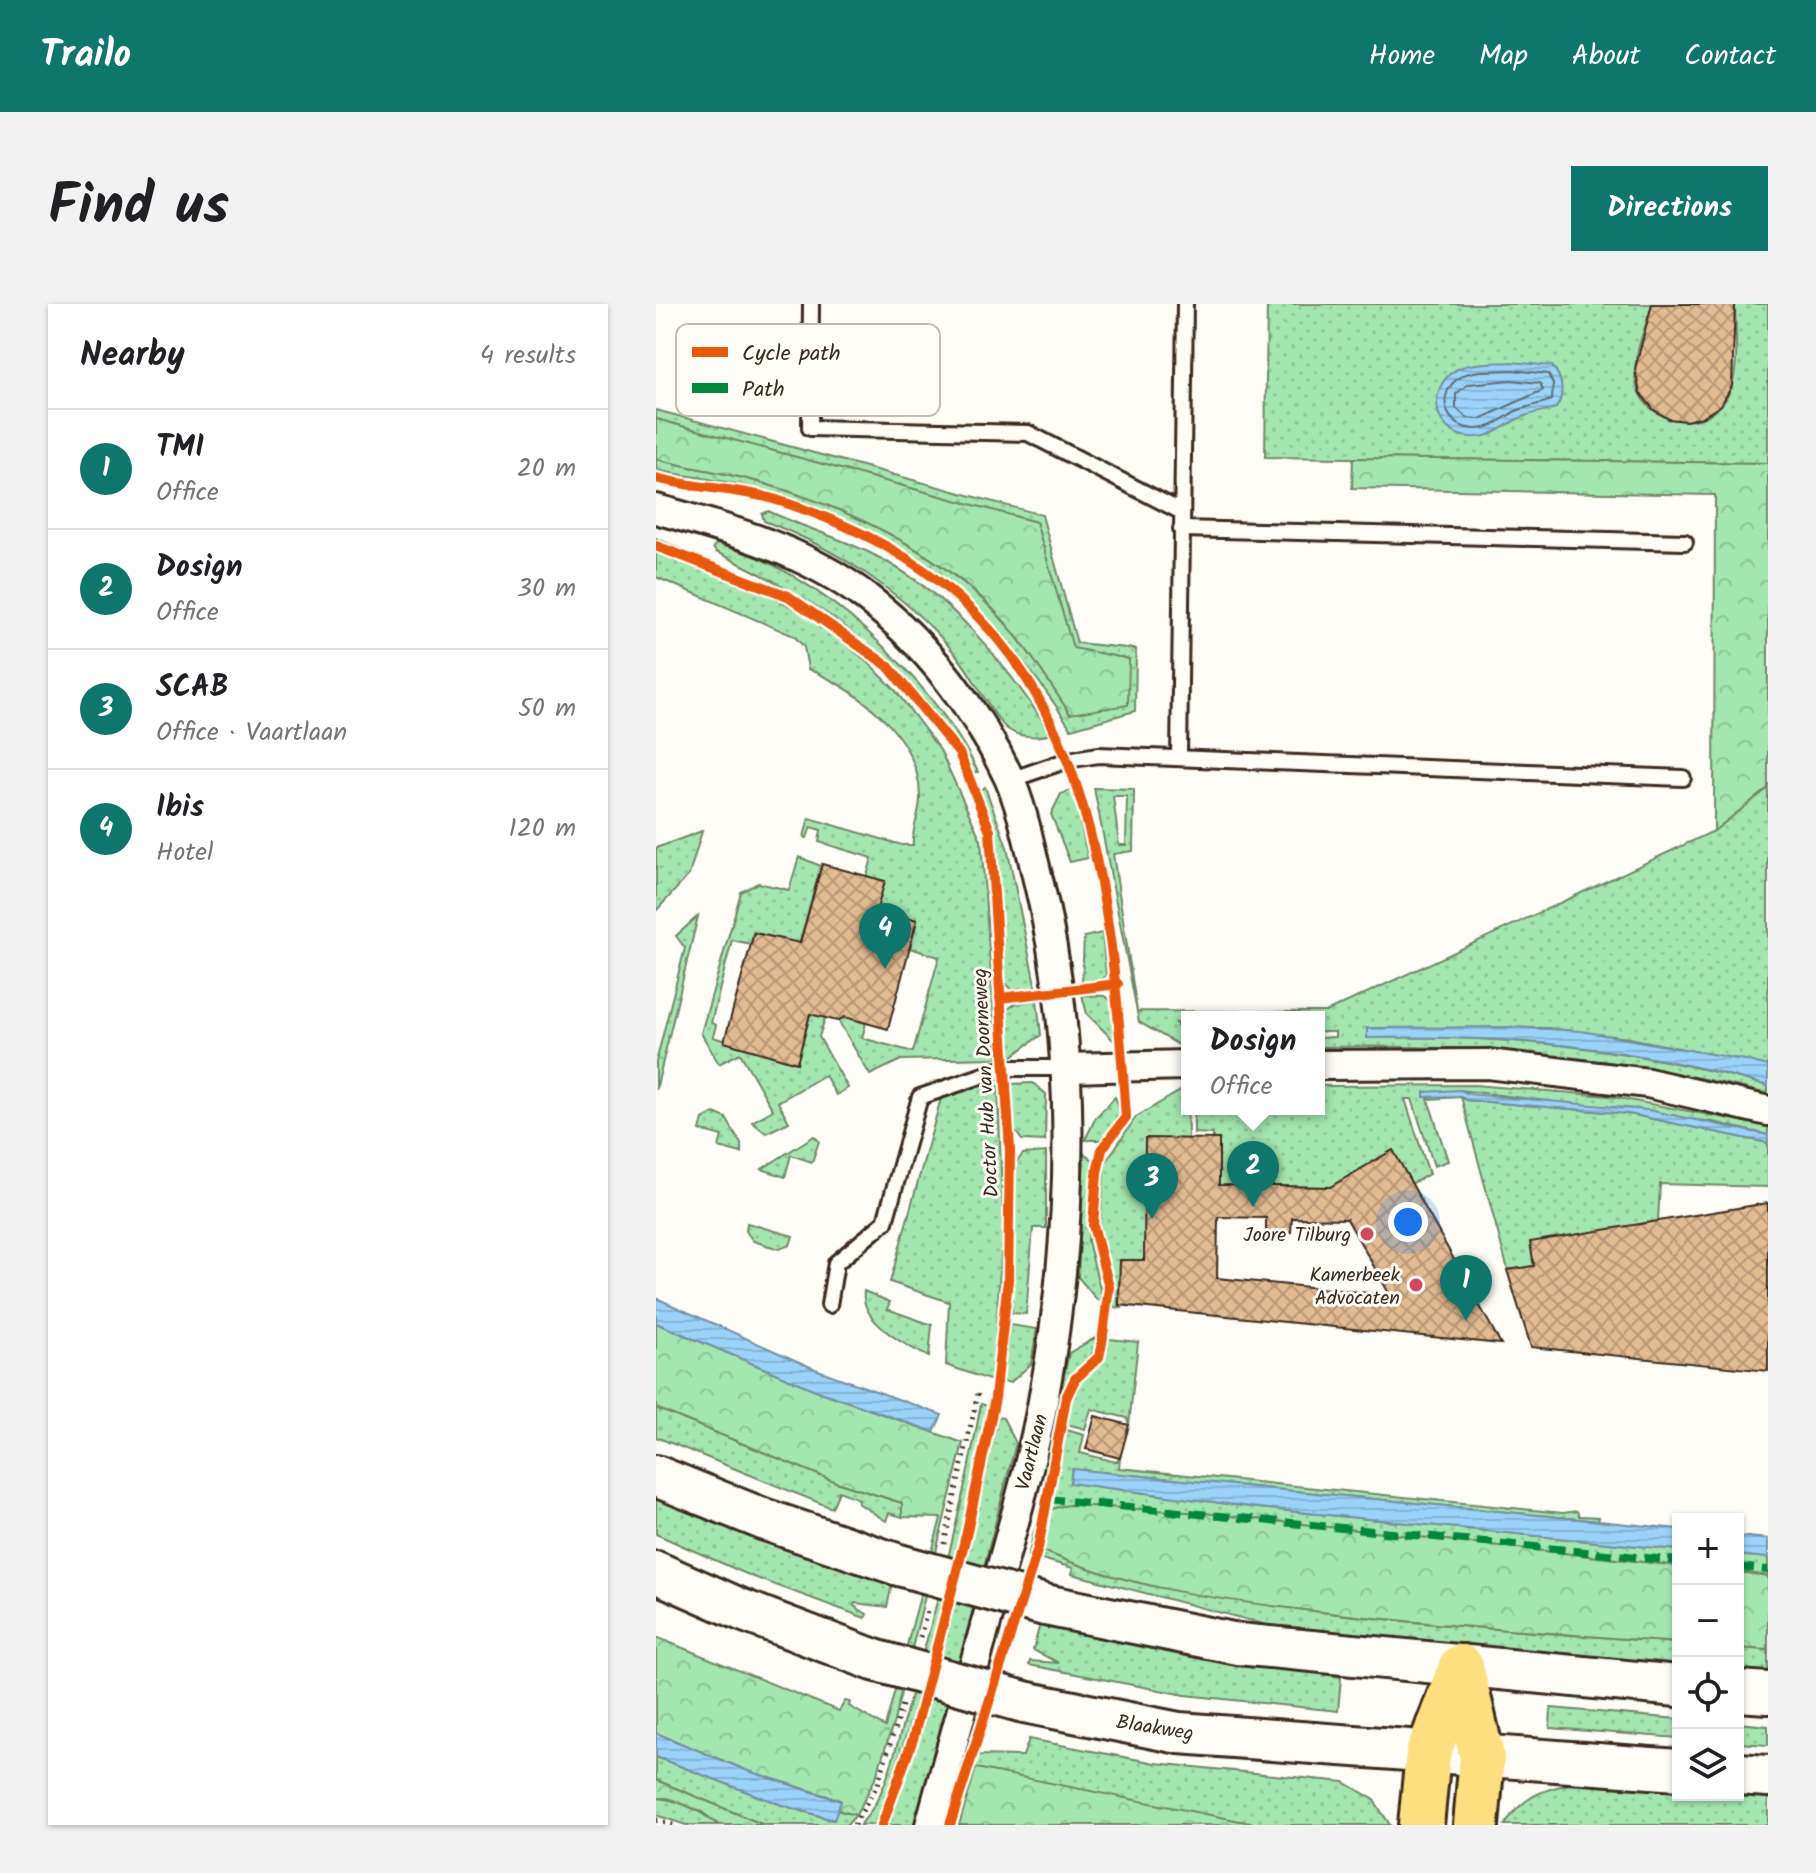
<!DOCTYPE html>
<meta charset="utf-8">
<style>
:root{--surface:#fff;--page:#f2f2f2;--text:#202124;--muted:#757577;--line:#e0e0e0;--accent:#0f766e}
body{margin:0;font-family:Kalam,sans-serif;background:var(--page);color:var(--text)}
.controls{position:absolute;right:24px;bottom:24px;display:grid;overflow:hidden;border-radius:0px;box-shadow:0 2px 6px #0004}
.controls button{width:72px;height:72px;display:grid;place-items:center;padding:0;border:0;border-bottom:2px solid var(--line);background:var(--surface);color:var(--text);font:40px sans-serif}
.you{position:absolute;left:752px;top:918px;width:28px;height:28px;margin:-20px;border:6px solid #fff;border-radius:50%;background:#1a73e8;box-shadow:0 0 0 12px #1a73e833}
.badge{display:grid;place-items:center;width:52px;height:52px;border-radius:50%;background:var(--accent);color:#fff;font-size:26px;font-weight:700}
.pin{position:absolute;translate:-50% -66px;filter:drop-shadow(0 2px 4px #0008)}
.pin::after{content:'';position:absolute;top:42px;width:28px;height:24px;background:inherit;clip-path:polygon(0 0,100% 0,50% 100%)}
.popup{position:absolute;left:525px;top:707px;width:144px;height:104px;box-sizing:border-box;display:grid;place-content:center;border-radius:0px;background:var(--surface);filter:drop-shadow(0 2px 6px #0005);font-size:26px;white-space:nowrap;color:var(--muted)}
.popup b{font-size:30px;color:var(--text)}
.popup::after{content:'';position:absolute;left:50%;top:100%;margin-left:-16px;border:16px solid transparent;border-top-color:var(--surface)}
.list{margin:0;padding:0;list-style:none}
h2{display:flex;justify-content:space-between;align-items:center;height:104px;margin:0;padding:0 32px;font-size:34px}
h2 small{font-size:26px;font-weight:400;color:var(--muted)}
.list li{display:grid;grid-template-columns:52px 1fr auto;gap:24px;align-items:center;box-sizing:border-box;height:120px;padding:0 32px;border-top:2px solid var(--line)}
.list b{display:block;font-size:30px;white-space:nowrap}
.list p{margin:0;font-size:26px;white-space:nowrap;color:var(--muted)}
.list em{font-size:26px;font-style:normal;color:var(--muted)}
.icon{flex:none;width:44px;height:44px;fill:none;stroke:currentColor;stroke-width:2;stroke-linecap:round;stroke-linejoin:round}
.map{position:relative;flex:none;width:1112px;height:1521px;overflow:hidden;border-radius:0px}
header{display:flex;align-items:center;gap:48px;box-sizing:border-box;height:112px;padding:0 40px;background:var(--accent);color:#fff}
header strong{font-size:38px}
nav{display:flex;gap:44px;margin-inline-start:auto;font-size:28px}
.intro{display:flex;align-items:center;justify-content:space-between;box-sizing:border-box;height:192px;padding:0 48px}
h1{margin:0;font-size:56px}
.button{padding:20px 36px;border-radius:0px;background:var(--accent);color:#fff;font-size:28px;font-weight:700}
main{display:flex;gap:48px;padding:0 48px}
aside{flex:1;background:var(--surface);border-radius:0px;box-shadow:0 2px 6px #0004}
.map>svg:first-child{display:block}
.green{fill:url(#green-dots);stroke:#708867;stroke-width:2;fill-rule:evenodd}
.forest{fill:url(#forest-crowns);stroke:#708867;stroke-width:2}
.water{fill:url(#water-rules);stroke:#748fa1;stroke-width:2}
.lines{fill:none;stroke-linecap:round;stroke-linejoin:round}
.shore{stroke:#616d76;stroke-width:2}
.building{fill:url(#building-cross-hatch);stroke:#3b2a1e;stroke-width:2;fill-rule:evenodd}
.lane-casing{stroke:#3b2a1e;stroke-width:20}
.street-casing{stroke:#3b2a1e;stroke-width:34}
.secondary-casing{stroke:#3b2a1e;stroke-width:46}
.highway-casing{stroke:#3b2a1e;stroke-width:50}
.path{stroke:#3b2a1e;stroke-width:5;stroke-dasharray:2 6;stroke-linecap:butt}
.lane{stroke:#fdfcf7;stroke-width:14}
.street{stroke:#fdfcf7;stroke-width:28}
.secondary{stroke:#fdfcf7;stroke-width:40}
.highway{stroke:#fedf80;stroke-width:44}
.secondary-bridge-casing{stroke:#3b2a1e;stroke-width:46;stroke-linecap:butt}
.secondary-bridge{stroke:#fdfcf7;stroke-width:40}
.quiet{stroke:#00873e;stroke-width:8;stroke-dasharray:16 8;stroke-linecap:butt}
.cycleway-casing{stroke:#fdfcf7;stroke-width:15}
.cycleway{stroke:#e8590c;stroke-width:10}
.poi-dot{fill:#d1495b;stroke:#fdfcf7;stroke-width:3}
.labels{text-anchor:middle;stroke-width:6;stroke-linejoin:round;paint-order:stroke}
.street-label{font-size:20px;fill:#3b2a1e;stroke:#fdfcf7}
.poi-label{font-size:20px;fill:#3b2a1e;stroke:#fdfcf7;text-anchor:end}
.key{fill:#fdfcf7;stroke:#c3bdb6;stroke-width:2}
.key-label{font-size:22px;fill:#3b2a1e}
</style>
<header>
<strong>Trailo</strong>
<nav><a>Home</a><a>Map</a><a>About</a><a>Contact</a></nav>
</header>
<div class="intro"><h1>Find us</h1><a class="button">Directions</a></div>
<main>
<aside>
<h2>Nearby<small>4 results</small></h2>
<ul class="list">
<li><span class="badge">1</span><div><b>TMI</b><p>Office</p></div><em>20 m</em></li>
<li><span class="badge">2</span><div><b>Dosign</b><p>Office</p></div><em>30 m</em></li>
<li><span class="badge">3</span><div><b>SCAB</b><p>Office · Vaartlaan</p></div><em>50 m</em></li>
<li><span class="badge">4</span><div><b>Ibis</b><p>Hotel</p></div><em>120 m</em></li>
</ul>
</aside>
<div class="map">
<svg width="1112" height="1521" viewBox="0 0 1112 1521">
<defs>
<pattern id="green-dots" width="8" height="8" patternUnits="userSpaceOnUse" patternTransform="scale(2)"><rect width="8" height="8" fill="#a4e6b0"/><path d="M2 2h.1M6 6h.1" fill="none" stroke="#8ec597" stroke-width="1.8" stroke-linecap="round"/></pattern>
<pattern id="forest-crowns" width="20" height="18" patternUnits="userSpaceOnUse" patternTransform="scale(2)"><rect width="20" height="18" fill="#a4e6b0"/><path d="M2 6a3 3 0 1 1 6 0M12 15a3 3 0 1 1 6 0" fill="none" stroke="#8ec597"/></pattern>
<pattern id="water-rules" width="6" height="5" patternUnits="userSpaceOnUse" patternTransform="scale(2)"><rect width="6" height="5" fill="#9ad2f9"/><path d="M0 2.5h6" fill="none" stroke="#86b4d5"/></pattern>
<pattern id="building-cross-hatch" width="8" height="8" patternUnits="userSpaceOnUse" patternTransform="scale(2)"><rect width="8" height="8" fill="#e2bb92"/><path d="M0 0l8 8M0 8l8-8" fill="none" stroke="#b89877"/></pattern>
</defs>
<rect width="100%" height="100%" fill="#fdfcf7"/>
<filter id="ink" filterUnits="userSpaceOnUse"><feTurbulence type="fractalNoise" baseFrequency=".0125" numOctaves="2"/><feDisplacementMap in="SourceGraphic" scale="16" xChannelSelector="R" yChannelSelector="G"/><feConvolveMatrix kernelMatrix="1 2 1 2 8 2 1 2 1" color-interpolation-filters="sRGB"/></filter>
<g filter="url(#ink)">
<g class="green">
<path d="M 611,0 L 996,0 C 990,24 975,53 980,79 C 990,125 1057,130 1074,87 C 1084,62 1079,27 1079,0 L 1112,0 L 1112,159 L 609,153 Z"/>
<path d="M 0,106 L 386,211 L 421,339 L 480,345 L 479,407 L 415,425 C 341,307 254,229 119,189 C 81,177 39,174 0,166 L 0,155 C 37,165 76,169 113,181 C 189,204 266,240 325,294 C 361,327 388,370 414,410 L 473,355 L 417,345 L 380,218 L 0,115 Z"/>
<path d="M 112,207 C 146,223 185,234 220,252 C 296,291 350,360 395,430 C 382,434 361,434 349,423 C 334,408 317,371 301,352 C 250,290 182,245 108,217 L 106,210 Z"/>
<path d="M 0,234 L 53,257 L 160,317 L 213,359 L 239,386 L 284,446 L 325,536 L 341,754 L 245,756 L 214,771 L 182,716 L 188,713 L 210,719 L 206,734 L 257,748 L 283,653 L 254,644 L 261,616 L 220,604 L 211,572 L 216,554 L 163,538 L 165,526 L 155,523 L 151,534 L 148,533 L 153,514 L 246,541 L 257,541 C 255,524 265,509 264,492 C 263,432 202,386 152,365 L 148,343 L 138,332 L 0,273 Z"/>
<path d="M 60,240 C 158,260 281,380 322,468 L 313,469 C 292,438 274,407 250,379 C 199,320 130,281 60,248 L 57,244 Z"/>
<polygon points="329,483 351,543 380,685 356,686 348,676 338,534 321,488"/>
<path d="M 438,484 L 478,485 L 477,547 L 457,550 L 481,707 L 670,708 L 1058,527 L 1112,484 L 1112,762 L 973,734 L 892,724 L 712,724 L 711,734 C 851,731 977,743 1112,782 L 1112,790 C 961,751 818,740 663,743 L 663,734 L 679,733 L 679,728 L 663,728 L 663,713 L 531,713 L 531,724 L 520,719 L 525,732 L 531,733 L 530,745 L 483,718 ZM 457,492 L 471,492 L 470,541 L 463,541 Z"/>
<polygon points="417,485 432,554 414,558 395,510 405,490"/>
<polygon points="46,527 33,571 0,607 0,544"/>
<polygon points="143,553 165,562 143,640 97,628 95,640 76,636 55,719 60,721 57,733 141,759 156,704 169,714 163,733 192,784 180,791 169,771 122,798 133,818 110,829 96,818 117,806 84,749 63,760 45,729 85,588 102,579 133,586"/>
<polygon points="42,612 0,786 0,758 29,644 20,632"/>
<polygon points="446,629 450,671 443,678 426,680 428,633"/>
<polygon points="426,691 449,692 455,697 458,737 431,710"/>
<polygon points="381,696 385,731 352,755 352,705 359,700"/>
<polygon points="377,779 390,790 389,837 366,836 357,824 354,780"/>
<polygon points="289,780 342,780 347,925 336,1077 290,1061 293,998 234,978"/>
<polygon points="818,781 952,792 1112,822 1112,831 1057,818 803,786 768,792 805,792 809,796 973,810 1112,839 1112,883 1004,880 1002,917 878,962 852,966 805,793 772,795 792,857 778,862 756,795 749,795 773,870 755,880 737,848 679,880 680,883 556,881 557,830 538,829 538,805 663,805 663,782"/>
<polygon points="531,783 532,835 489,956 464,956 462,1001 467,1004 458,1003 443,935 449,859 480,813"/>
<path d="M 459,793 C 469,812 460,826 443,836 L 429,836 L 440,813 Z"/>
<polygon points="58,809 70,814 85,840 85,849 63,843 66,832 44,826 47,815"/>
<polygon points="158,832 163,837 156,858 135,851 129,873 106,865"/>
<polygon points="390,848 390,924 377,924 370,1010 356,1009 359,860 367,850"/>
<polygon points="428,849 437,856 432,937 447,997 441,996 422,973"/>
<polygon points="91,919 137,932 134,941 123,945 97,937 90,927"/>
<path d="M 208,987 L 234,998 L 231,1005 L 276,1021 L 273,1053 C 251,1042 203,1018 208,987 Z"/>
<polygon points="354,1021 381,1025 375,1060 354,1079 347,1077"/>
<path d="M 441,1033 C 442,1056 412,1068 404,1089 L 413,1049 Z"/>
<polygon points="453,1035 482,1038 473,1121 471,1114 435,1105 429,1125 408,1119 417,1085 444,1058"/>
<path d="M 325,1100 L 332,1102 L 304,1233 L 257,1410 L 221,1521 L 204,1521 C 231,1492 239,1446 250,1409 C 280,1308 306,1204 325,1100 Z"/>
<polygon points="0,1104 180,1178 246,1199 246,1213 233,1209 230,1217 202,1199 203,1195 183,1187 176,1204 0,1133"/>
<polygon points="342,1113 347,1114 360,1139 261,1521 233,1521 267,1421 314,1242"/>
<polygon points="407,1125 428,1131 424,1149 460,1158 464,1154 463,1164 907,1209 921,1207 923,1212 943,1213 942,1217 416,1165 414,1179 602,1204 1022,1246 1022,1262 547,1209 415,1201 395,1205 384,1215"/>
<polygon points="0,1192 236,1280 231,1303 199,1299 198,1302 211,1310 209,1314 95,1272 0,1230"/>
<path d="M 375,1241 C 419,1263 466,1271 514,1282 C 681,1319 852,1325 1022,1339 L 1022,1363 L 631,1326 L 416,1270 L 417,1264 L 372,1251 Z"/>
<polygon points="1082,1251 1112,1254 1112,1272 1082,1268"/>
<polygon points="384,1320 534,1350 685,1373 682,1407 529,1391 373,1361 374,1357 403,1359 377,1346"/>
<polygon points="1082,1344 1112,1346 1112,1371 1082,1368"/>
<polygon points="895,1404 1022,1415 1022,1434 894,1424"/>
<polygon points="1082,1419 1112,1422 1112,1441 1082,1439"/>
<polygon points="373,1435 499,1459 688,1478 717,1495 734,1521 385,1521 315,1490 313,1466 318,1451 367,1452"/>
<polygon points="0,1453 126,1501 177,1516 181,1506 200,1511 191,1521 108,1521 0,1476"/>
<path d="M 914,1480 L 1022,1484 L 1022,1491 L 1112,1491 L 1112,1521 L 849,1521 C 864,1495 886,1485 914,1480 Z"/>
<path d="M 0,1494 C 23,1495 44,1507 62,1521 L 30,1521 L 0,1511 Z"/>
</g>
<g class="forest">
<path d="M 0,115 L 380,218 L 417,344 L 473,355 L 472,401 L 414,410 C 388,370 361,327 326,294 C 266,240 189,204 113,181 C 76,169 37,165 0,155 Z"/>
<polygon points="697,154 1112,159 1112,484 1058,527 1059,191 696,184"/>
<polygon points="0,1019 162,1087 307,1139 238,1417 220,1473 200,1511 181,1506 184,1496 92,1467 0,1429 0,1333 183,1407 189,1397 194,1398 193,1402 229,1423 285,1214 246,1213 246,1199 180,1178 0,1104"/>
<path d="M 415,1201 L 547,1209 L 1022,1262 L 1022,1339 C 901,1329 779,1322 658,1307 C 563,1296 461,1283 375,1241 C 377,1217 391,1202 415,1201 Z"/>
<polygon points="1082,1268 1112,1272 1112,1346 1082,1344"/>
<polygon points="320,1464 604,1521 303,1521"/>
<polygon points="0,1476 108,1521 63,1521 46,1508 12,1494 0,1494"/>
</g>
<g class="water">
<path d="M 855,58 L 896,62 C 907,74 909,91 900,104 C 888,107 876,109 864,114 C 844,123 834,138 807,132 C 772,123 773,75 806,63 C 820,58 840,59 855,58 Z"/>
<path d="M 858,723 L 925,727 L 1089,756 L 1112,762 L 1112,782 C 981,742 848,731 711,734 L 711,724 Z"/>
<polygon points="804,786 813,790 992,806 1112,831 1112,839 973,810 809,796 805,792 768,793 768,788"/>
<polygon points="0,994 159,1065 286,1111 278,1128 162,1087 0,1019"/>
<polygon points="416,1165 1022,1225 1022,1246 602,1204 414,1179"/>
<polygon points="1082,1232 1112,1235 1112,1254 1082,1251"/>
<polygon points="0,1429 92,1467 185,1497 178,1516 126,1501 0,1453"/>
</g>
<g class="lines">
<g class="shore">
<path d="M 856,66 L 892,70 L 897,80 L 896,96 C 884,100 872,102 860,107 C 846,114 839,124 821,125 C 789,126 777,88 806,72 C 818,65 842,67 856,66 Z"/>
<polygon points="855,76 884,79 887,86 824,115 811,114 800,104 800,90 812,80"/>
</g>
</g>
<g class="building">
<polygon points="996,0 1079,0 1076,82 1065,101 1047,113 1030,117 1013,115 998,106 984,89 979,65"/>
<polygon points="166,560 229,577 221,605 261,616 232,725 189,713 181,717 154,710 141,759 68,738 98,629 144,639"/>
<path d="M 489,834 L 563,835 L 563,881 L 674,883 L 737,846 L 845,1040 L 463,1001 L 464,956 L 488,956 ZM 562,913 L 610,914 L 610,927 L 622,929 L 635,928 L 636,914 L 691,915 L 734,991 L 561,974 Z"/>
<polygon points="1112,899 1112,1067 875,1043 851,966 878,962 874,938"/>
<polygon points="439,1112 473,1121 464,1154 430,1145"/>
</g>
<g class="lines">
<g class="lane-casing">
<g id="lane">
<polyline points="155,0 154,124 372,129 526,208"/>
<polyline points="525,225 1029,238"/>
<polyline points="523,454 529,0"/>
<polyline points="354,476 412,456 442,451 1027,474"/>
<polyline points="173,1001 180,959 229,918 264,793 348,764 409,764"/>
</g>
</g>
<g class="street-casing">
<g id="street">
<path d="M 0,205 C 73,225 151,247 211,294 C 271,340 321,406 353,474 C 365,501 372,534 379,563 C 423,735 419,923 387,1097 C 376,1157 358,1217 342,1276 C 319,1358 297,1439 274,1521"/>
<polyline points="663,761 832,760 992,779 1112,807"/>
<polyline points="409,764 531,761"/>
</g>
</g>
<g class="secondary-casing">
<g id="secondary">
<polyline points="0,1172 107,1215 243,1261"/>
<polyline points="0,1268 86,1306 218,1356"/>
<polyline points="389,1301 582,1340 1022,1382"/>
<polyline points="1082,1387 1112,1389"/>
<polyline points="368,1398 523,1429 1022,1466"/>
<polyline points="1082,1470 1112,1472"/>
</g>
</g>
<g class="highway-casing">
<g id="highway">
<polyline points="805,1363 826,1453 820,1521"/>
<polyline points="765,1521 772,1450 805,1363"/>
</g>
</g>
<g class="path">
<polyline points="288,1240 323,1085"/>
<polyline points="264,1333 272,1304"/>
<polyline points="0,1516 17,1521"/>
<polyline points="198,1521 222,1480 246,1401"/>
</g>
<use href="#lane" class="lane"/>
<use href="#street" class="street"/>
<use href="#secondary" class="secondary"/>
<use href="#highway" class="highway"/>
<g class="secondary-bridge-casing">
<g id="secondary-bridge">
<polyline points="243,1261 389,1301"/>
<polyline points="218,1356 368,1398"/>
</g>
</g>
<use href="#secondary-bridge" class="secondary-bridge"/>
<g class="quiet">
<polyline points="391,1195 1022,1257"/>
<polyline points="1082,1263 1112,1266"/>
</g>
<g class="cycleway-casing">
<g id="cycleway">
<path d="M 0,174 C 37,184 76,184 114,194 C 138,201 164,211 187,221 C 436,329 454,576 470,813 L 446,845 L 441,869 L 437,921 L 453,983 L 446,1039 L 443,1053 L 419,1075 L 410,1094 L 382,1244 L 294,1521"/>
<polyline points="0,242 132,292 232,362 303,449 334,527 354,846 352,976 339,1094 311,1228 257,1435 226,1521"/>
<polyline points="344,694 462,680"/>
</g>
</g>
<use href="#cycleway" class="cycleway"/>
</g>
</g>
<g class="poi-dot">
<circle cx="711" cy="930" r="8"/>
<circle cx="760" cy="981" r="8"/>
</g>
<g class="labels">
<g class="street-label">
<text transform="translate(329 779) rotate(-93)" y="7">Doctor Hub van Doorneweg</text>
<text transform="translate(375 1148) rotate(-76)" y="7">Vaartlaan</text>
<text transform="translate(499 1423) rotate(9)" y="7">Blaakweg</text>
</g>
<g class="poi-label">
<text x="695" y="937">Joore Tilburg</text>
<text x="744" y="977">Kamerbeek<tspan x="744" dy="23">Advocaten</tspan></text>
</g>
</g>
<rect x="20" y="20" width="264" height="92" rx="12" class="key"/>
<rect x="36" y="43" width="36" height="10" fill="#e8590c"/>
<rect x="36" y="79" width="36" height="10" fill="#00873e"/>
<g class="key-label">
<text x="86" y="56">Cycle path</text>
<text x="86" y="92">Path</text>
</g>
</svg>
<div class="controls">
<button>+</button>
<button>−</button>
<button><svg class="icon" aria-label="locate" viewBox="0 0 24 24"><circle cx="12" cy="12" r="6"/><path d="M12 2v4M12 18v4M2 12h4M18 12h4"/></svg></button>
<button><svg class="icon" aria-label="layers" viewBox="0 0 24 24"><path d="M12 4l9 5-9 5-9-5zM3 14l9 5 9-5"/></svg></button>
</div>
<div class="you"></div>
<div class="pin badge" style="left:810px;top:1017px">1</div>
<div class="pin badge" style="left:597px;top:903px">2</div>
<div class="popup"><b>Dosign</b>Office</div>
<div class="pin badge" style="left:496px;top:915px">3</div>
<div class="pin badge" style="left:229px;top:665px">4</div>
</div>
</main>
